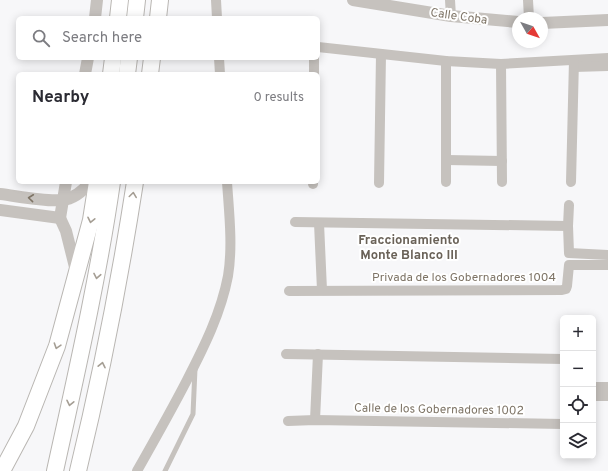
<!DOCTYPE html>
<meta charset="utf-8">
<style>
:root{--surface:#fff;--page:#f7f7f7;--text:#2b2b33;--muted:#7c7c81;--line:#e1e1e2}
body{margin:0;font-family:Overpass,sans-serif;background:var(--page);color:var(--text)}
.controls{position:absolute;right:12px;bottom:12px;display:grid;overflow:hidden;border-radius:6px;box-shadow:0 2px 10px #0003}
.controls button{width:36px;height:36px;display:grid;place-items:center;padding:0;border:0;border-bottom:1px solid var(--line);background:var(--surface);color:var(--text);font:20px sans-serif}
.compass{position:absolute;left:512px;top:12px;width:36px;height:36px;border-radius:50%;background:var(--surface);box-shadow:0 2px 10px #0003;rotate:130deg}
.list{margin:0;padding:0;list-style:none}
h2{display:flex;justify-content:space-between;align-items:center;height:52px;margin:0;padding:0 16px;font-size:17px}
h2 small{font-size:13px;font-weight:400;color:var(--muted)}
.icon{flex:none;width:22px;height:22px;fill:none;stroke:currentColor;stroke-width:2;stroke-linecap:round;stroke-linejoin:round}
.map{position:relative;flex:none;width:608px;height:471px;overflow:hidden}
.search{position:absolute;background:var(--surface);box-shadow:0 2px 10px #0003;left:16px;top:16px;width:304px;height:44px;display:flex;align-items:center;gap:10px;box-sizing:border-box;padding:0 14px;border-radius:6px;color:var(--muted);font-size:15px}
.panel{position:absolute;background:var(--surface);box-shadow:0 2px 10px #0003;left:16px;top:72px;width:304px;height:112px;border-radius:6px}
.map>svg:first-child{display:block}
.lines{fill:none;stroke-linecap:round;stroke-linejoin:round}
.trunk-casing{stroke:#b9b6b2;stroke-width:18}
.service{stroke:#c6c2be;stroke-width:5}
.minor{stroke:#c6c2be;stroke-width:10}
.tertiary{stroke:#c6c2be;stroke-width:12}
.trunk{stroke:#fff;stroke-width:16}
.oneway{stroke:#a59e94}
.oneway2{stroke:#7e7466}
.labels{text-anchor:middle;stroke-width:4;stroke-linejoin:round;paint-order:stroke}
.street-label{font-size:12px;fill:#7e7466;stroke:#fff}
.neighbourhood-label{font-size:13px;font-weight:bold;fill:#6a6258;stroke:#fff}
</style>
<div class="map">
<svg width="608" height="471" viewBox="0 0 608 471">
<rect width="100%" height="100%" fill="#f7f7f9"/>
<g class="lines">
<g class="trunk-casing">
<g id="trunk">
<polyline points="118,18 120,0"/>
<polyline points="135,18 137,0"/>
<polyline points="158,18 160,0"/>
<polyline points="111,74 113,58"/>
<polyline points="127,74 129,58"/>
<polyline points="150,74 152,58"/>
<polyline points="2,471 26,426 57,346 91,220 97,182"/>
<path d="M 55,471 C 76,375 98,279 112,182"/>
<path d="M 78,471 C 101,376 120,279 135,182"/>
</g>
</g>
<polyline class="service" points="165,471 193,414 195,369"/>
<g class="minor">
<polyline points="216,0 217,18"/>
<polyline points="450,0 451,16"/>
<polyline points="528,0 529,18"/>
<polyline points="318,47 446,61 501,64 608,58"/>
<polyline points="219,58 220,74"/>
<polyline points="501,64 502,182"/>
<polyline points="574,67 608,66"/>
<polyline points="314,74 314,58"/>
<polyline points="447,160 502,161"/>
<polyline points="446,182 446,61"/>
<polyline points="571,182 574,60"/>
<polyline points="379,183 381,54"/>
<polyline points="313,184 313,182"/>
<polyline points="569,205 568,226 569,253 608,255"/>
<polyline points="295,222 568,226"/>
<polyline points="319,223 322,290"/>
<polyline points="289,291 562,290 566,289 567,286 569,265 608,265"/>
<polyline points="286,354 563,359"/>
<polyline points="593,387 608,387"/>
<polyline points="593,396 608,396"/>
<polyline points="315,420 318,354"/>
<polyline points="288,421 315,420 563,424"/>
<path d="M 137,471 C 154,441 171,411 187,380 C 204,347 221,313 228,276 C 233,246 229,212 227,182"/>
</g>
<g class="tertiary">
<polyline points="353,0 451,16 518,22"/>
<polyline points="95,18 97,0"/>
<polyline points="542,23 608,20"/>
<polyline points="85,74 88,58"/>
<path d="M 0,194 C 17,196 46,202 62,200 C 73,199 83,191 90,182"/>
<polyline points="0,210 60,218"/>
<polyline points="60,218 66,231 76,271"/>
<polyline points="60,218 66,182"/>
</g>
<use href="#trunk" class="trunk"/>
</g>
<defs><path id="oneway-chevron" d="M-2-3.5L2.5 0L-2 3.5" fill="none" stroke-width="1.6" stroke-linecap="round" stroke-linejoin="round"/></defs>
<g class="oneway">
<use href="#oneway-chevron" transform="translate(133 195) rotate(-82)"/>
<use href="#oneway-chevron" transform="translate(91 220) rotate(102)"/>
<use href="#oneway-chevron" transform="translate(97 276) rotate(101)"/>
<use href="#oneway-chevron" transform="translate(57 346) rotate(108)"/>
<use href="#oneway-chevron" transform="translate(102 365) rotate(-78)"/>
<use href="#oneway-chevron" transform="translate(70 403) rotate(102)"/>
</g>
<use class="oneway2" href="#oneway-chevron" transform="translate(31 198) rotate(-174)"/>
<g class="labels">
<g class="street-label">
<text transform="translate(459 16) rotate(8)" y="4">Calle Coba</text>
<text x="464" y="281">Privada de los Gobernadores 1004</text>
<text transform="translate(439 409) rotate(1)" y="4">Calle de los Gobernadores 1002</text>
</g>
<g class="neighbourhood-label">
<text x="409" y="244">Fraccionamiento<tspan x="409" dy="15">Monte Blanco III</tspan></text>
</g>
</g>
</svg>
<div class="controls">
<button>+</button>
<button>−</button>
<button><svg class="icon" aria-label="locate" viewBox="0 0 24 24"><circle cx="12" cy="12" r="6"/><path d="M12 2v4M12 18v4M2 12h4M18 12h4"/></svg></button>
<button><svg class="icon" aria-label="layers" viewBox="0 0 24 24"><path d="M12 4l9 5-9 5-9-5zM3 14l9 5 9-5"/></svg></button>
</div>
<svg class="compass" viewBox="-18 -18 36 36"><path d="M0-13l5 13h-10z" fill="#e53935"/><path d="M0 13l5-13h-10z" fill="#7c7c81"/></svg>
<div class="search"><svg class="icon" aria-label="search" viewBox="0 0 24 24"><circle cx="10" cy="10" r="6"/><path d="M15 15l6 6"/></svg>Search here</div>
<section class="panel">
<h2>Nearby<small>0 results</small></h2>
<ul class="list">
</ul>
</section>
</div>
